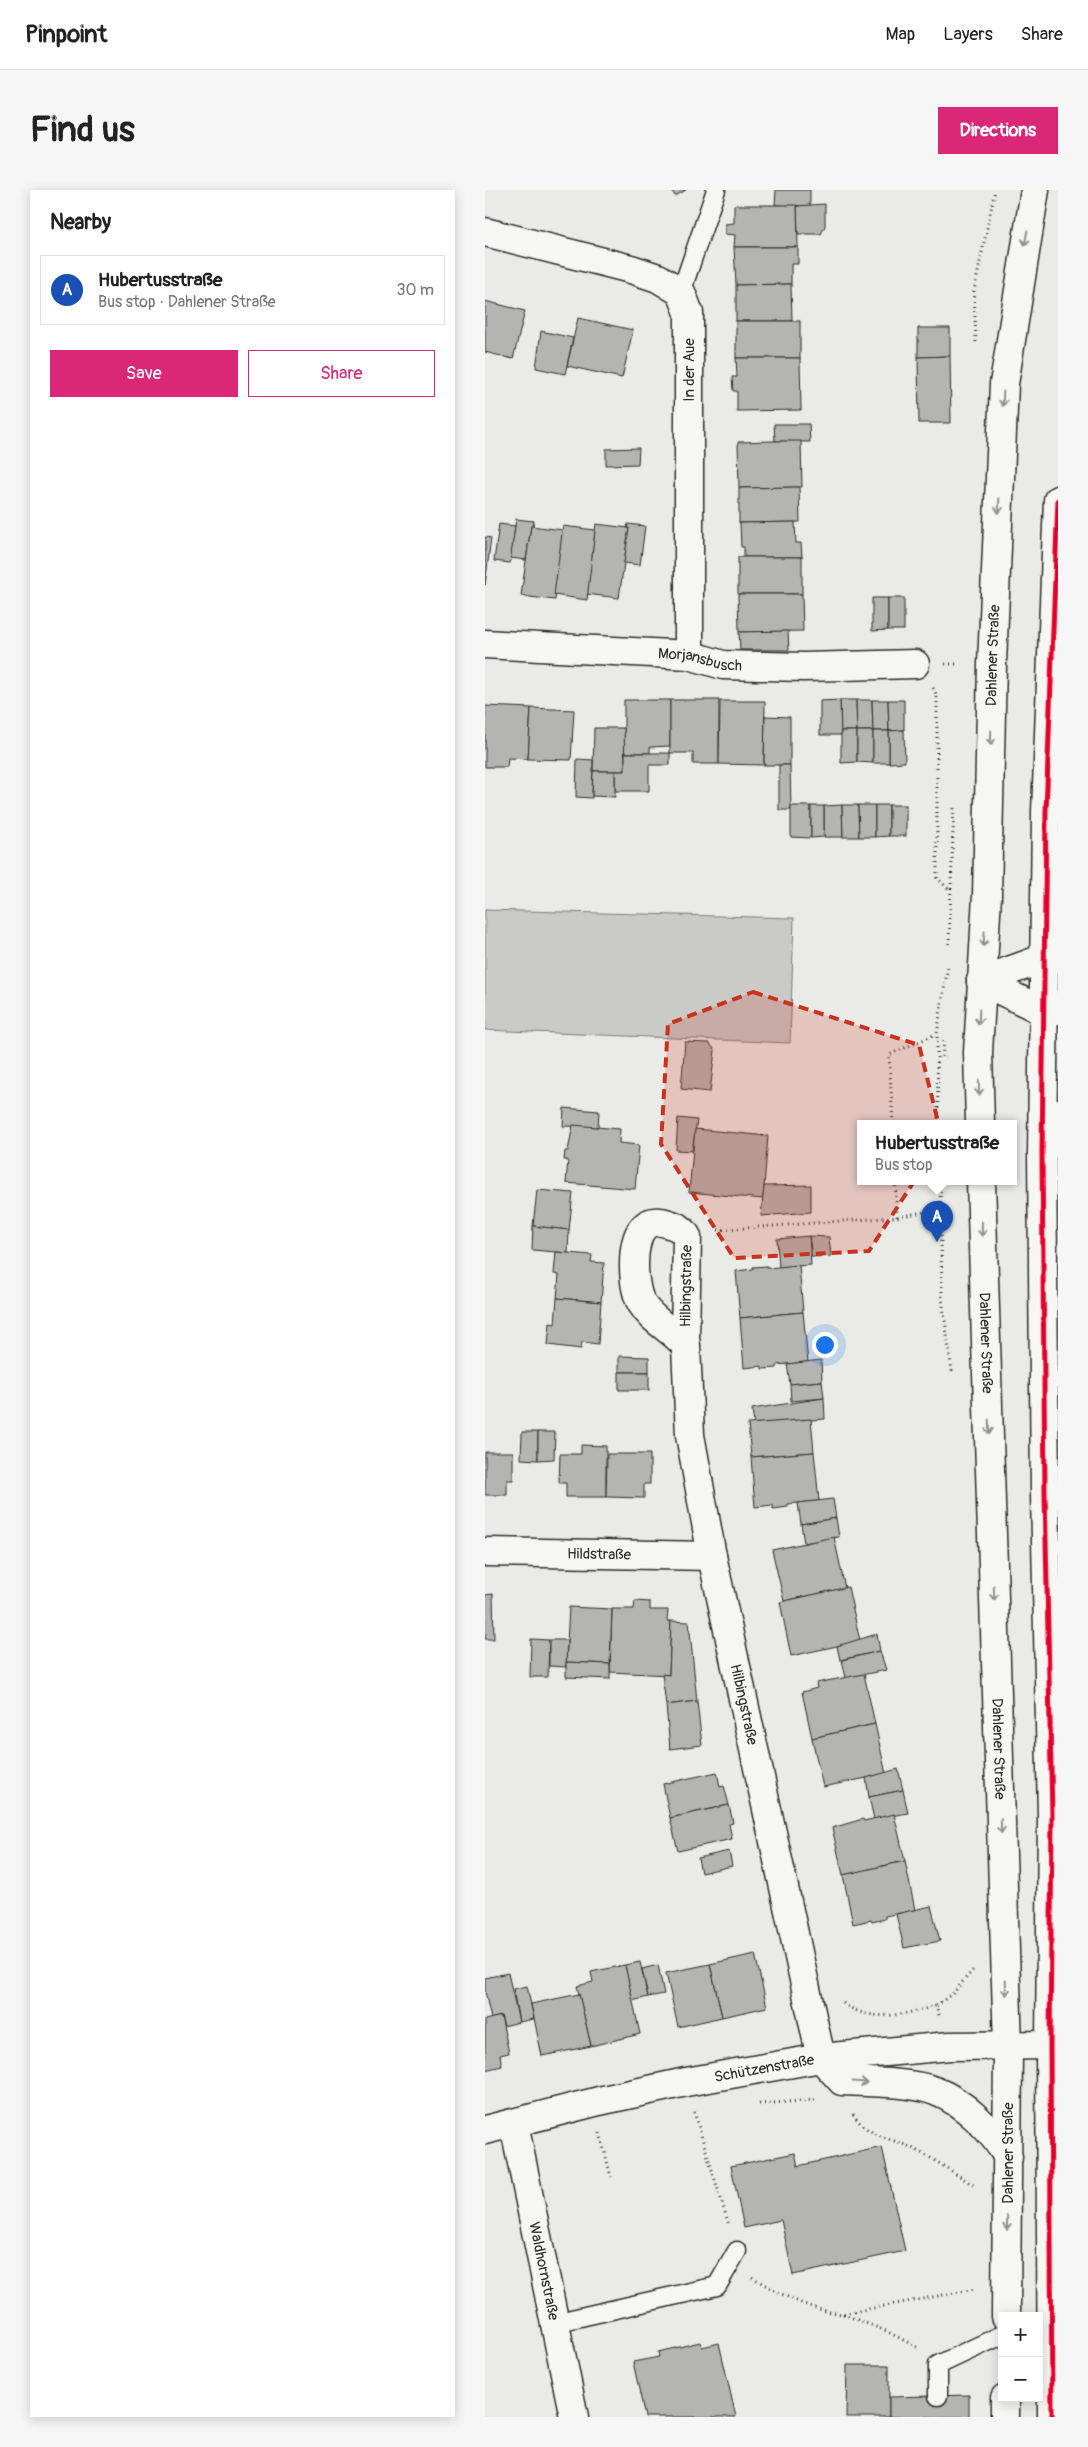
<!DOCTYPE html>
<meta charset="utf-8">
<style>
:root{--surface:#fff;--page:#f6f6f6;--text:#222;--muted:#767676;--line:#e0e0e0;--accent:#db2777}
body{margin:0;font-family:Pangolin,sans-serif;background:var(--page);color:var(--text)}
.controls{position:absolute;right:15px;bottom:15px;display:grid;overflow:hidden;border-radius:0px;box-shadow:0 2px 12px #0003}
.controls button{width:45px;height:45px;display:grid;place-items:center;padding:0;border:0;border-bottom:1px solid var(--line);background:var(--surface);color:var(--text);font:25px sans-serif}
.you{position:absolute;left:339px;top:1154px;width:18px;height:18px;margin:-12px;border:4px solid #fff;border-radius:50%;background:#1a73e8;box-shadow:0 0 0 8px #1a73e833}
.badge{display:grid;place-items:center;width:32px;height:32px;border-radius:50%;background:var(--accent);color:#fff;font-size:16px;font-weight:700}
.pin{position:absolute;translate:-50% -41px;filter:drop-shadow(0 1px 2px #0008)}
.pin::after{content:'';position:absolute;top:26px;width:18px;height:15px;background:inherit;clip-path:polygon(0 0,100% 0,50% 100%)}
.popup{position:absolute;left:372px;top:930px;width:160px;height:65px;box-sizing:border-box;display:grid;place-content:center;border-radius:0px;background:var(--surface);filter:drop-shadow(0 1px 4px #0005);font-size:16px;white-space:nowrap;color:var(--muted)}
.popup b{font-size:19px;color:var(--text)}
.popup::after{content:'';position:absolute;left:50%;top:100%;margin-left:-10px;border:10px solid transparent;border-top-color:var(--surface)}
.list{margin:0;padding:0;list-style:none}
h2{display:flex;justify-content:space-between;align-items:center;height:65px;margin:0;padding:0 20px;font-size:21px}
h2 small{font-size:16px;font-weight:400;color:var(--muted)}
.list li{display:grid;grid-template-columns:32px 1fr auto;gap:15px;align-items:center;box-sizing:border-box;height:70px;margin:0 10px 10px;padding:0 10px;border:1px solid var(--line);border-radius:0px}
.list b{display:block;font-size:19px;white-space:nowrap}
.list p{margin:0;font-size:16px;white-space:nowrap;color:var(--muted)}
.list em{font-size:16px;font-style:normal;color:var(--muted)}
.actions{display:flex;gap:10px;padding:15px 20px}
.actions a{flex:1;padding:11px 0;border:1px solid var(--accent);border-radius:0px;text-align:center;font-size:18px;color:var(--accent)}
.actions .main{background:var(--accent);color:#fff}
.map{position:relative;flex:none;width:573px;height:2227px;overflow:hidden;border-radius:0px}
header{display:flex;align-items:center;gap:30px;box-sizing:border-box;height:70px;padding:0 25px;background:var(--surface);border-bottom:1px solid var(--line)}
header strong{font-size:24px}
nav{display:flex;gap:28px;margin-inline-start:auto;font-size:18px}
.intro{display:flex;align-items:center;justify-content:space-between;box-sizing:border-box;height:120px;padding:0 30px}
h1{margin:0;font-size:35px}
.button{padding:12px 22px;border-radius:0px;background:var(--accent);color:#fff;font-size:18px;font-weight:700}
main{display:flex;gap:30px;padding:0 30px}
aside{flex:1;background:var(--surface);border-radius:0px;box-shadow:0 2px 12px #0003}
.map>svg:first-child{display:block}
.green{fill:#cacac7;stroke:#7a7a79}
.building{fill:#b4b4b1;stroke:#2b2b2b}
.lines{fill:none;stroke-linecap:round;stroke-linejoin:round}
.service-casing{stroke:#2b2b2b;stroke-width:21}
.minor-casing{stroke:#2b2b2b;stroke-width:31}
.secondary-casing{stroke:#2b2b2b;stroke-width:31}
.primary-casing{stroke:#2b2b2b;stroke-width:31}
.path{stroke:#2b2b2b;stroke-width:3;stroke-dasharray:1 4;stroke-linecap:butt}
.service{stroke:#f6f6f2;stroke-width:18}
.minor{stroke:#f6f6f2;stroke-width:28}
.secondary{stroke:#f6f6f2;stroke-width:28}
.primary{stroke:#f6f6f2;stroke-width:28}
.bus-1-casing{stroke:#f6f6f2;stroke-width:9}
.bus-1{stroke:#e4002b;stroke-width:5}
.oneway{stroke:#90908e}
.marked{fill:#c8321e;fill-opacity:0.2;stroke:#c8321e;stroke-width:4;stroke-dasharray:10 6;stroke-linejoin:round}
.labels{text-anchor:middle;stroke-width:5;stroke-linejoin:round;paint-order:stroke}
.street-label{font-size:15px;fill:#2b2b2b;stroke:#f6f6f2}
</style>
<header>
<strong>Pinpoint</strong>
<nav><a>Map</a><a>Layers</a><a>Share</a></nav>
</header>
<div class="intro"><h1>Find us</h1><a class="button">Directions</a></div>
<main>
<aside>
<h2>Nearby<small></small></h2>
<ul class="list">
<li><span class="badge" style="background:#1a4fb4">A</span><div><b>Hubertusstraße</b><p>Bus stop · Dahlener Straße</p></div><em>30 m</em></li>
</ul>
<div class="actions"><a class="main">Save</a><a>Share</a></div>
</aside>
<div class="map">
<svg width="573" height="2227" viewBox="0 0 573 2227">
<rect width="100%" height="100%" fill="#eaeae6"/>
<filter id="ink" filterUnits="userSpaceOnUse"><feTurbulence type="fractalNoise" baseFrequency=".02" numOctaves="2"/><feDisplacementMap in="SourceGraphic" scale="10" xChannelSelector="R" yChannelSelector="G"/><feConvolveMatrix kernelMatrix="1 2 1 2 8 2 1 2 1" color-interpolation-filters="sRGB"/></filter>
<g filter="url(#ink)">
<polygon class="green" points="0,720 309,728 305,853 0,840"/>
<g class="building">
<polygon points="186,0 201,0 190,6"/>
<polygon points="291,0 325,0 325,16 290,15"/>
<polygon points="340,14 340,36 336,44 313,44 312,16"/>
<polygon points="249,15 312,15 313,57 249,57 250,45 240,44 240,34 249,33"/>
<polygon points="249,57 313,57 313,74 306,74 306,94 251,95"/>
<polygon points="306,94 307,131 251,131 251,95"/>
<polygon points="0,111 40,121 28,169 0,162"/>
<polygon points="93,128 148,140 137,188 82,176"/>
<rect x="251" y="131" width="64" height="37"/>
<polygon points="433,138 465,138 465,166 433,167"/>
<polygon points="56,141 88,148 80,184 51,178"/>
<polygon points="465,166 466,233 434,233 433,167"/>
<polygon points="251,168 315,168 316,220 252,221 252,201 248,201 247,187 252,187"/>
<polygon points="289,234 324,234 325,252 290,251"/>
<polygon points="290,251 316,251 317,297 254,298 253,252"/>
<polygon points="154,258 153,274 121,275 121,259"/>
<polygon points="314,297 315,332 254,333 254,298"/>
<polygon points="31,329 49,331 48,336 46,336 41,370 25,368"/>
<polygon points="310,332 311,353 316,353 317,367 259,367 259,357 256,357 255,333"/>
<polygon points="14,334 30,336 25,373 9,371"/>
<polygon points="111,334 144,338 134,408 101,404"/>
<polygon points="143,334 160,336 155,375 139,373 144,338 142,338"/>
<polygon points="46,336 78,340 70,410 36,406"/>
<polygon points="78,336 110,340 102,410 69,405"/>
<polygon points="0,347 6,348 0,395"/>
<rect x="253" y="367" width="64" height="37"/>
<polygon points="253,404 317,404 318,441 254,442"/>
<polygon points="387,408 403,408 403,440 387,441"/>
<rect x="403" y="408" width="16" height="32"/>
<polygon points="303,441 304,460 255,460 254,442"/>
<polygon points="139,510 185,510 185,556 165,557 165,563 139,563"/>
<polygon points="185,510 234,510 234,574 208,574 208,563 185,563"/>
<polygon points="355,510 371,510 372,541 355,541"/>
<polygon points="355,510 356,545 335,545 335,511"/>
<polygon points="371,510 387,510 388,541 372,541"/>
<polygon points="387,510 403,510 404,541 388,541"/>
<polygon points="403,510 419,510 419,540 404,541"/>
<polygon points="235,511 280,511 279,575 234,574"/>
<polygon points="0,516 46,518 43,569 23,568 22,577 0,577"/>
<polygon points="46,518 89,520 86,570 43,569"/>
<polygon points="280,526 305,527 305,575 279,575"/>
<polygon points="109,538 139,538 140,581 108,581"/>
<polygon points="419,540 420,572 404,573 404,541"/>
<polygon points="356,541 372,541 372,572 356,573"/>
<polygon points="372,541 388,541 388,573 372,572"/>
<rect x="388" y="541" width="16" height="32"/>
<polygon points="140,563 185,563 185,575 164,575 164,601 130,601 130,581 140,581"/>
<polygon points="92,569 108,570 107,608 91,607"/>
<polygon points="294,575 305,575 306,620 294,620"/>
<polygon points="108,581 130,581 130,607 107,606"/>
<polygon points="357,615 358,647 339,647 339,616"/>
<polygon points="357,615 373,615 374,647 358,647"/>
<polygon points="373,615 390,615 390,647 374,647"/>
<polygon points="390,615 404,615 404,646 390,647"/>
<rect x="404" y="615" width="17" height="31"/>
<polygon points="306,616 326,616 326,648 306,647"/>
<polygon points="326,616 339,616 339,647 326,648"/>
<polygon points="200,852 224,853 230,860 225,902 196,899"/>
<polygon points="79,918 114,921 113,937 78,936"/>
<polygon points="193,928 212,930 207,961 191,960"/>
<polygon points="88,935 135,939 134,953 154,955 150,999 81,993 83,970 79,970 80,961 83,961"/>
<polygon points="210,939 283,946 278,1009 204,1002"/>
<polygon points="326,995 326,1022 276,1026 279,996"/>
<polygon points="52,1000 88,1003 84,1040 48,1036"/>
<polygon points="48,1036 84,1040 83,1063 47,1060"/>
<polygon points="324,1046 326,1075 294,1077 292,1049"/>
<polygon points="324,1046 344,1047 346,1066 327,1067"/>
<polygon points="71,1062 107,1065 106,1072 119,1073 116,1112 72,1108 74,1085 69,1084"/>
<polygon points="314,1075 318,1122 255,1128 251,1081 268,1079 268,1077 282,1076 282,1078"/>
<polygon points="72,1108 116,1112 113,1154 97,1152 96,1159 63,1155 65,1133 70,1134"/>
<polygon points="318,1122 323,1172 292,1175 292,1178 277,1179 277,1176 259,1178 255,1128"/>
<polygon points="134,1166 164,1167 164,1182 134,1182"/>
<polygon points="336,1170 337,1191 305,1194 302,1174"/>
<rect x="134" y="1182" width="30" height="18"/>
<polygon points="337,1191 339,1208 306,1211 305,1194"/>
<polygon points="339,1208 340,1229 269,1234 267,1219"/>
<polygon points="326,1229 329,1262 266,1267 263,1234"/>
<polygon points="37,1242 53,1242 53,1270 36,1269"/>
<polygon points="53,1242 70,1242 69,1269 53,1270"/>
<polygon points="96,1255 121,1256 121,1307 81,1307 81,1293 74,1293 75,1264 96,1264"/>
<polygon points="0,1262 28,1262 28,1290 22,1290 22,1305 0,1305"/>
<polygon points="329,1262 334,1311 303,1314 303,1317 288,1319 288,1315 270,1317 266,1267"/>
<polygon points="122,1264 165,1264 165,1294 159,1294 159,1308 121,1307"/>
<polygon points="348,1309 351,1328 316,1334 313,1313"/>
<polygon points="351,1328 354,1347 319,1353 316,1334"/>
<polygon points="349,1347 360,1398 299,1411 287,1360"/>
<polygon points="363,1397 375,1451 306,1466 295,1412"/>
<polygon points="8,1404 9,1449 0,1449 0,1405"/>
<polygon points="150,1411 165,1412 165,1420 183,1420 182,1431 186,1431 184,1485 125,1482 127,1419 149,1419"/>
<polygon points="84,1417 127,1419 125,1474 81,1472"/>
<polygon points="186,1431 204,1432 212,1511 181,1515 177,1484 184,1485"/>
<polygon points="392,1444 395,1461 355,1470 352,1456"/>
<polygon points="46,1449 64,1450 63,1487 45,1487"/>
<polygon points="64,1450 82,1450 81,1477 64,1476"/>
<polygon points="395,1461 401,1480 361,1488 357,1470"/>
<polygon points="81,1472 125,1474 125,1489 81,1487"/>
<polygon points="379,1484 390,1534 327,1548 317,1502 332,1498 331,1493"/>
<polygon points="212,1511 217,1555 185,1559 181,1515"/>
<polygon points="390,1534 401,1584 338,1597 327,1548"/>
<polygon points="413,1579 418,1600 384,1607 381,1588"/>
<polygon points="232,1582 235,1597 239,1596 244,1615 185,1628 178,1594"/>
<polygon points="418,1600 423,1623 389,1629 384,1607"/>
<polygon points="244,1615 248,1633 244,1634 247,1649 193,1661 185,1628"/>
<polygon points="409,1624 420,1671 358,1685 347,1638 378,1629 379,1631"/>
<polygon points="244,1661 247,1676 216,1683 213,1668"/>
<polygon points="420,1671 430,1720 400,1726 400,1729 387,1732 386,1730 368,1734 358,1685"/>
<polygon points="446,1716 455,1751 419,1758 411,1724"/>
<polygon points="270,1764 282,1817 237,1827 225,1774"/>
<polygon points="155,1772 163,1807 147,1811 140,1775"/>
<polygon points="225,1774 237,1827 193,1837 181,1783"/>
<polygon points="140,1775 155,1844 106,1856 92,1796 108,1792 106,1782"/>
<polygon points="173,1775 179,1804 163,1807 157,1779"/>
<polygon points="23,1783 34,1832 19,1836 16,1826 6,1829 0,1801 0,1788"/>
<polygon points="42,1796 49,1829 34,1832 28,1799"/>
<polygon points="94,1804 106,1856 57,1866 46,1814"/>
<polygon points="16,1826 24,1863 15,1865 17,1876 0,1880 0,1830"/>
<polygon points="397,1957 420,2061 308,2085 296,2030 259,2038 246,1976 310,1963 313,1976"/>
<polygon points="215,2152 217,2157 234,2153 251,2227 160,2227 148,2172 174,2167 173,2162"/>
<polygon points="362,2175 404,2175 404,2227 361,2227"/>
<polygon points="484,2205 484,2227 404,2227 404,2207"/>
</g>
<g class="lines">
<g class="service-casing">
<g id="service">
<polyline points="196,102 231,0"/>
<polyline points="69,2133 232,2096 252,2061"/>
<polyline points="453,2206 453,2175 517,2145"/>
</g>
</g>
<g class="minor-casing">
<g id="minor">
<polyline points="0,42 146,79 173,88 196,102 204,123 204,465"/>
<path id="s1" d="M 0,454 L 204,465 L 238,475 L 319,477 L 430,474"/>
<path id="s2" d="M 201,1156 C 188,1140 167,1131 157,1114 C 147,1098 145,1051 159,1037 C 166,1030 176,1031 184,1034 C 192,1036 198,1039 202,1047 L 200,1148 L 201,1156 L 205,1245 L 227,1366 L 336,1868"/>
<path id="s3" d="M 0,1362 L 227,1366"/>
<path d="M 336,1868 L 357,1891 C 382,1892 428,1892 450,1901 C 479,1912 507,1940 523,1967"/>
<path id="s4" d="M 29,1934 L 89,2227"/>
<path id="s5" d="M 0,1940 L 114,1911 L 201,1892 L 336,1868 L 465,1856 L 565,1855"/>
</g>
</g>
<g class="secondary-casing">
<g id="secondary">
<polyline points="496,791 558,821 573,820"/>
<polyline points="496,791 560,768 573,768"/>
<polyline points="558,963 573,923"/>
</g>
</g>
<g class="primary-casing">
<g id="primary">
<path id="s6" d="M 495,933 L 493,862 L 502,706 L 507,474 L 519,194 L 550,0"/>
<path id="s7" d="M 496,991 L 523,1857 L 521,2126"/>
<polyline points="520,2227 520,2208"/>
<polyline points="567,2227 565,1855 567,1625 560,1304 557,964 561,622 573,310"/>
</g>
</g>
<g class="path">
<polyline points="491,152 489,101 510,0"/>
<polyline points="460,474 474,474"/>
<polyline points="448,498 452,506 452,688 465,700"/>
<polyline points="464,754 469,615"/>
<polyline points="459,851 457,867 461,867"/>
<polyline points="408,933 404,865 451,844"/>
<polyline points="453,933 452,844 463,775"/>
<polyline points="410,991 412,1027"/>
<polyline points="455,991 457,1108 467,1182"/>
<polyline points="233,1040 412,1027 466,1017"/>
<path d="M 358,1813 C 386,1834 420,1824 451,1816"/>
<polyline points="454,1825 451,1816 468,1803 488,1780"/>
<polyline points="274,1914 330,1910"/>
<polyline points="209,1922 244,2035"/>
<path d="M 368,1924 C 384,1948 405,1947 427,1958 C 449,1969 469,1983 490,1996"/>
<polyline points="115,1943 126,1987"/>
<path d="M 267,2087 C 296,2105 323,2119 357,2124 L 490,2099"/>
<polyline points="358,2124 401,2141 434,2158"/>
</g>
<use href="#service" class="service"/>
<use href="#minor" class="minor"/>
<use href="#secondary" class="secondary"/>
<use href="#primary" class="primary"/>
<g class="bus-1-casing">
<polyline id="bus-1" points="567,2227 565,1855 567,1625 560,1304 557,964 561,622 573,310"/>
</g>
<use href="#bus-1" class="bus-1"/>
</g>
<defs><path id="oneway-shaft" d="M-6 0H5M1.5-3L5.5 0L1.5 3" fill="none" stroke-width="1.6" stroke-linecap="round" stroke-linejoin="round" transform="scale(1.25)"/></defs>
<g class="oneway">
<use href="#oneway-shaft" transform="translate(541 48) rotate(100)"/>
<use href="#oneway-shaft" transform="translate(518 209) rotate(92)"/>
<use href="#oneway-shaft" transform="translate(514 316) rotate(92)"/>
<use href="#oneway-shaft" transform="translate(506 548) rotate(91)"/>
<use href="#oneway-shaft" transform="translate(499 749) rotate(94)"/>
<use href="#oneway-shaft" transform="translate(494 827) rotate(92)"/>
<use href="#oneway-shaft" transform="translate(494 898) rotate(89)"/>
<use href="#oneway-shaft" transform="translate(497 1039) rotate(89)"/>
<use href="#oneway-shaft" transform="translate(504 1237) rotate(88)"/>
<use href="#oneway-shaft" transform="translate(509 1403) rotate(88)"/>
<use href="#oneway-shaft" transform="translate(516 1636) rotate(88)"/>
<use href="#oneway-shaft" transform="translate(521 1798) rotate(88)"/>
<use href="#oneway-shaft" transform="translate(375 1892) rotate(4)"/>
<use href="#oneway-shaft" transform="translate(522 2033) rotate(91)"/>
</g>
</g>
<path class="marked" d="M 268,802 L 434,855 L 457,948 L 384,1061 L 249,1068 L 176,954 L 183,834 Z"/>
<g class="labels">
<g class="street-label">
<text transform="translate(204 180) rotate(-90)" y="5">In der Aue</text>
<text dy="5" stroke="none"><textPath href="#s6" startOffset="468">Dahlener Straße</textPath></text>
<text dy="5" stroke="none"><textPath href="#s1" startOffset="216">Morjansbusch</textPath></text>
<text transform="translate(201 1096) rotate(-89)" y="5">Hilbingstraße</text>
<text dy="5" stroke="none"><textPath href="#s7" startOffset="162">Dahlener Straße</textPath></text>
<text dy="5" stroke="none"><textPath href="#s3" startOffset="114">Hildstraße</textPath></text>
<text dy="5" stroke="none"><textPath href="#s2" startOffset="664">Hilbingstraße</textPath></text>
<text dy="5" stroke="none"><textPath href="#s7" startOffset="568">Dahlener Straße</textPath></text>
<text dy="5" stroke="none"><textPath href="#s5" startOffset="286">Schützenstraße</textPath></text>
<text transform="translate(523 1963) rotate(-90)" y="5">Dahlener Straße</text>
<text dy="5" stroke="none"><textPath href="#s4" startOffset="150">Waldhornstraße</textPath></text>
</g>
</g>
</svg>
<div class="controls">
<button>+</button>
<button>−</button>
</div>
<div class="you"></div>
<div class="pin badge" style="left:452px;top:1052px;background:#1a4fb4">A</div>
<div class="popup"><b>Hubertusstraße</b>Bus stop</div>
</div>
</main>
